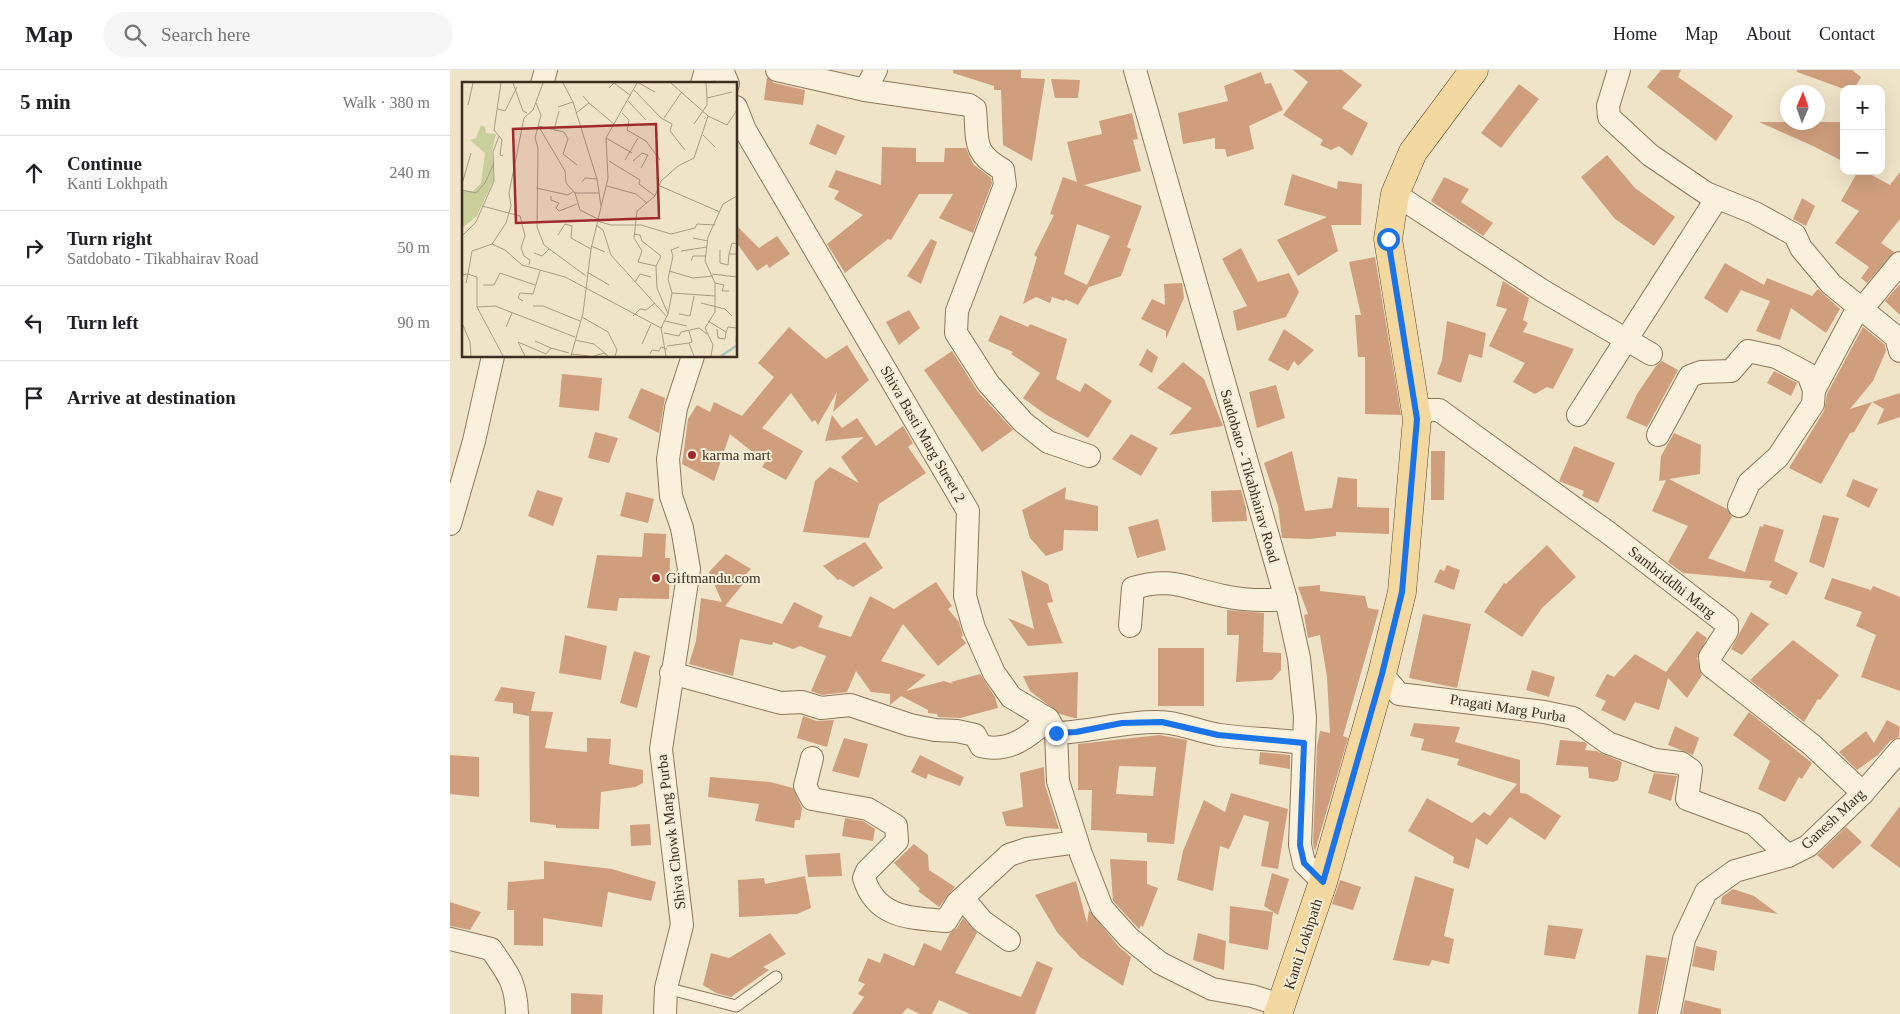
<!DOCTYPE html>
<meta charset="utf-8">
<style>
:root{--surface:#fff;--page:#f6f6f6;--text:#202124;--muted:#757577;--line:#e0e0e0}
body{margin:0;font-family:"Times New Roman",serif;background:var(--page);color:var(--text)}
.controls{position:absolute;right:15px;top:15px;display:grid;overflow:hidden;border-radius:10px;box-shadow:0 5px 20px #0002}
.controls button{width:45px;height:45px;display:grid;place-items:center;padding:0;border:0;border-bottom:1px solid var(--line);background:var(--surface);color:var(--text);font:25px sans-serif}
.compass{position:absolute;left:1330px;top:15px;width:45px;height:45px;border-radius:50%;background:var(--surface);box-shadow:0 5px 20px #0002;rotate:2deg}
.stop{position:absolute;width:15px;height:15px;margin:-11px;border:4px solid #1a73e8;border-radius:50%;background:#fff}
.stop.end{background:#1a73e8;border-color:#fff;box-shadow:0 1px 5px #0008}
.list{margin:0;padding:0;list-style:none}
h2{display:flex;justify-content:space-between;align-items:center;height:65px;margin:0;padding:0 20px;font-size:21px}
h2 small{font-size:16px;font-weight:400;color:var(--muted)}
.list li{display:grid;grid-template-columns:32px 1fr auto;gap:15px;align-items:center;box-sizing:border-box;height:75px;padding:0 20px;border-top:1px solid var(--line)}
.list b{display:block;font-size:19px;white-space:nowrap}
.list p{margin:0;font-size:16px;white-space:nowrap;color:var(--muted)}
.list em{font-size:16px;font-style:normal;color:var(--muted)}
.icon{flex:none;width:28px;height:28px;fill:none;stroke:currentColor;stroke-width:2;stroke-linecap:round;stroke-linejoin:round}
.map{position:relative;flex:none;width:1450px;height:944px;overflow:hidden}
header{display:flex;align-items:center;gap:30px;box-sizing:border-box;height:70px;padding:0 25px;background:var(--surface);border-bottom:1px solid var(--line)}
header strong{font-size:24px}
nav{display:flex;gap:28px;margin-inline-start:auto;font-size:18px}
.search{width:350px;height:45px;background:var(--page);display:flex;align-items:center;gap:12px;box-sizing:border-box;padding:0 18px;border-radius:28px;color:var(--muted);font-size:19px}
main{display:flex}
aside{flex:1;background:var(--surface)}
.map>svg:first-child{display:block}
.building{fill:#cf9f7d;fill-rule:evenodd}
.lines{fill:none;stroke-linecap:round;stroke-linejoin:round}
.service-casing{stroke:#8d765c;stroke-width:13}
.minor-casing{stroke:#8d765c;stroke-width:24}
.primary-casing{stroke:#5b4430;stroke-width:29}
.service{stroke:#faf1dc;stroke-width:11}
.minor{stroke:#faf1dc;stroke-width:22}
.primary{stroke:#f3d9a0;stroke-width:28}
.route{stroke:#1a73e8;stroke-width:6}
.poi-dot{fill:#9e2a2b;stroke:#f7eed8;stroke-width:2}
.labels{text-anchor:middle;stroke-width:4;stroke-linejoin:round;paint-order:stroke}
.street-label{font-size:15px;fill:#3d2e20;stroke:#f7eed8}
.poi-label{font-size:15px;fill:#3d2e20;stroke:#f7eed8;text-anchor:start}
.inset-river{fill:none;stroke:#a9c4bc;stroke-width:2.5}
.inset-road{fill:none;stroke:#a89b85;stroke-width:1}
.view{fill:#9e2a2b;fill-opacity:0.15;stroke:#9e2a2b;stroke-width:2.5}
.inset-edge{fill:none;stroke:#3d2e20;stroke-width:2.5}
</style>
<header>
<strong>Map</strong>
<div class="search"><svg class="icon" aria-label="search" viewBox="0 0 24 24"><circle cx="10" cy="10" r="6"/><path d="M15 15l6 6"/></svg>Search here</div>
<nav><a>Home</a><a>Map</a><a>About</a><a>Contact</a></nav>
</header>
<main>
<aside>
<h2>5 min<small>Walk · 380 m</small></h2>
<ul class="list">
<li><svg class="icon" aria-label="ahead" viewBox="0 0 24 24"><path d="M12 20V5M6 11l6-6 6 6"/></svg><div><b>Continue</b><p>Kanti Lokhpath</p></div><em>240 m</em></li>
<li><svg class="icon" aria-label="right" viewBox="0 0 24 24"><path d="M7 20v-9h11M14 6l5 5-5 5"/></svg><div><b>Turn right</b><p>Satdobato - Tikabhairav Road</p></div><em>50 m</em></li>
<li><svg class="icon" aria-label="left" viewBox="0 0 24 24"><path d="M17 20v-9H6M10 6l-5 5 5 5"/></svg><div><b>Turn left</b></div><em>90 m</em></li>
<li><svg class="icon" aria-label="arrive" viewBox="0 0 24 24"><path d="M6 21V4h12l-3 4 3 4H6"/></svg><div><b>Arrive at destination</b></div></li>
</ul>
</aside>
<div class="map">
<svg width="1450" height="944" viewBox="0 0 1450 944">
<rect width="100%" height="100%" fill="#f0e4c8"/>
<g class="building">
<polygon points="503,0 571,0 571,8 595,9 582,91 553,75 551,20 544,20 544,16 503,3"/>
<polygon points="843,0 892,0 912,15 892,38 918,53 902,86 889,76 881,80 870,75 873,70 833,45 858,12"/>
<polygon points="1211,0 1231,0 1228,7 1283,46 1266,71 1197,17"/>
<polygon points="1347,0 1402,0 1411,7 1404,19 1394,19 1347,2"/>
<polygon points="811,2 815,14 821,13 833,40 799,56 804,79 777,87 775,79 765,79 765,68 733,74 728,43 778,31 774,16"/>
<polygon points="317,7 324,13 355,20 353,35 314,30"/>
<polygon points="601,9 630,10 628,28 605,28"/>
<polygon points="1069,14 1089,29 1051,78 1031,63"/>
<path d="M 682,43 L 688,69 L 683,70 L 691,101 L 634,115 L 692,136 L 677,177 L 681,179 L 671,206 L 639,217 L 628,235 L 615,229 L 614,231 L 602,227 L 600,233 L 586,227 L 573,234 L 587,187 L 584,185 L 604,145 L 600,144 L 613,107 L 627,112 L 617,72 L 652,64 L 649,51 ZM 627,154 L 660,166 L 637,215 L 614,204 Z"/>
<polygon points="1309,52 1394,52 1394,92 1363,76"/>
<polygon points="367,54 395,66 386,85 359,74"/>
<polygon points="432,77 466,78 466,92 494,92 495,78 516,78 523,94 541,108 542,113 523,163 489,148 503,124 469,124 441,170 438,169 395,203 377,174 413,145 384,129 389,121 378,117 386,100 431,115"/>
<polygon points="1157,85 1185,118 1225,147 1204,176 1165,149 1131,107"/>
<polygon points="1408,101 1414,101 1440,115 1450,102 1450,149 1431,173 1444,182 1417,213 1411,208 1419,197 1385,173 1409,141 1391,131"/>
<polygon points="842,104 887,119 888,111 912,114 911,155 881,155 888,181 848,206 827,170 877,147 834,135"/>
<polygon points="994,107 1019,119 1011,132 1043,153 1033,166 981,131"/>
<polygon points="1352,128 1365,136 1356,156 1343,149"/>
<polygon points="286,155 309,178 327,166 340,184 319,198 317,194 307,201 286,172"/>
<polygon points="481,169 487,172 471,214 457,206"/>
<polygon points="791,178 808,212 839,203 849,222 836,247 787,261 783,241 797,236 772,189"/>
<polygon points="925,187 951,345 915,344 915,287 908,287 905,245 911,245 899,192"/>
<polygon points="1275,193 1314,215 1317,208 1362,226 1368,219 1390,239 1376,263 1341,238 1330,270 1306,261 1320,231 1291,220 1277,243 1254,228"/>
<polygon points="1053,211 1079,228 1073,250 1078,253 1073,262 1124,279 1103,319 1097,317 1085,324 1063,312 1075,293 1039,276 1057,239 1046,236"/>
<polygon points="732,213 734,228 716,269 716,261 691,249 702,229 715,235 714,214"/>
<polygon points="1450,214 1450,245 1435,231"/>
<polygon points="459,240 470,258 449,275 436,252"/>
<polygon points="550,245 578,257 580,254 617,269 606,309 630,322 635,313 662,331 638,368 595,344 573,328 590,303 561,284 563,282 538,271"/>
<polygon points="997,251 1036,263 1032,288 1019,284 1011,313 987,304 992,290"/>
<polygon points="339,257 376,289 397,275 419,310 383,342 387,322 368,355 365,350 362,352 341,323 312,358 353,381 336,410 312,397 315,392 280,364 264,411 232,394 238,349 247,335 260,342 264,332 292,346 324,307 308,293"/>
<polygon points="1413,257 1435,275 1436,281 1423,311 1400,339 1450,323 1450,347 1427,355 1434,339 1422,332 1404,362 1400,363 1371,414 1339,398 1374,341 1377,324"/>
<polygon points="834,259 864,280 848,296 844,291 838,301 818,290"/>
<polygon points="697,279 708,287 702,303 689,295"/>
<polygon points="502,281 528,322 563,360 532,382 474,300"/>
<polygon points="1212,291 1228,300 1197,357 1176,348 1187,324 1206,296"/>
<polygon points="733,292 754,309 773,356 719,365 742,338 707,318"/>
<polygon points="1324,301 1347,313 1341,326 1317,313"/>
<polygon points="112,304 152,308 149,341 109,337"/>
<polygon points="826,315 835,348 807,358 799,322"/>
<polygon points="191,318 215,328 209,363 178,348"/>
<polygon points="382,345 392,358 407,348 426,376 453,356 463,373 458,377 476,403 429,434 419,468 353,462 365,411 380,397 409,413 391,387 414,367 375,371"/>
<polygon points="145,362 168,368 159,393 138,388"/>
<polygon points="1224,363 1251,375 1250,404 1219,409 1277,439 1282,447 1258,488 1295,502 1310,456 1313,457 1314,454 1334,460 1324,491 1348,503 1337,525 1319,517 1322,511 1233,503 1218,492 1238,456 1202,441 1216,410 1209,411 1211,386"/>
<polygon points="681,364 708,378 691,406 662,389"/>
<polygon points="1124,376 1165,393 1148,433 1132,426 1134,421 1109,411"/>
<polygon points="842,381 855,441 882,438 888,407 907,409 907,437 939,438 939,464 886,462 886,466 860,469 832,468 828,436 814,393"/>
<polygon points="981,381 995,381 994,430 981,430"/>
<polygon points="1403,409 1428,419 1419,438 1396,426"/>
<polygon points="616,417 615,429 648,436 648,461 614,460 613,480 596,486 580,468 572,440"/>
<polygon points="87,420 113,428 103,456 78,446"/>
<polygon points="791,420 796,438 797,451 762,452 761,421"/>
<polygon points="176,422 204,429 198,453 170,446"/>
<polygon points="1373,445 1389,448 1374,498 1359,492"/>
<polygon points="708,449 716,480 687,488 678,457"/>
<polygon points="194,463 216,464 215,488 220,488 219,529 169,528 167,541 137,538 147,485 192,487"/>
<polygon points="415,472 433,498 403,517 390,509 388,510 373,496"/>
<polygon points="1097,475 1126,507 1092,538 1072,567 1034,542 1054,513 1056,514"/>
<polygon points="276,484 301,499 289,511 293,514 275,536 332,554 344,532 373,546 368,557 401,567 420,526 444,539 486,512 502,536 498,539 509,552 513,566 511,567 516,573 488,596 453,554 431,591 476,605 456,621 494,611 503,614 501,612 530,604 545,627 548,638 510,648 488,647 487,644 478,643 478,640 451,626 440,635 440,624 421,622 406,601 397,622 372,625 361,621 376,586 350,576 343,579 323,572 322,575 290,569 283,606 239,594 246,571 251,528 272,532 259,502"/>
<polygon points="997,495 1010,500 1004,520 984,512 990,499 994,501"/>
<polygon points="571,500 598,514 603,532 597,533 612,572 615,573 578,576 558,548 584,559"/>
<polygon points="1382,508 1421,520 1423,516 1450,527 1450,621 1411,607 1426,565 1406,556 1412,542 1374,529"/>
<polygon points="870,515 870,521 915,526 918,538 929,540 893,666 898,668 865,781 863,774 867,676 870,661 880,663 877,607 870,565 858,568 854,545 858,544 848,517"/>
<polygon points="777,540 814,543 813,582 831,583 831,600 822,610 786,612 789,565 777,565"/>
<polygon points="1301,542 1319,554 1292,585 1281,579"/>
<polygon points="973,544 1021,554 1007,618 959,608"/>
<polygon points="1247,561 1257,568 1247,588 1252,605 1237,628 1218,608 1209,640 1185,632 1175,651 1151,640 1156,631 1145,626 1157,604 1164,607 1185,584 1216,602"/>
<polygon points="115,565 157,576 151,610 109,603"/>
<polygon points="1343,570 1389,605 1370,630 1368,629 1354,652 1300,610"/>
<rect x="708" y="578" width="46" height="58"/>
<polygon points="184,581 200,586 187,638 170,633"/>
<polygon points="1082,600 1105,607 1099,627 1076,620"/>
<polygon points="628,602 627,648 624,648 610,644 580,621 573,606"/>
<polygon points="51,617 85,622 81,641 103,642 95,678 137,682 137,668 161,669 159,694 193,700 193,713 185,717 151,722 149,759 106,758 106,755 80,752 79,646 63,643 63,633 44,631"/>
<polygon points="1299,642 1362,693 1352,709 1349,707 1335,732 1308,719 1320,691 1283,665"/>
<polygon points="353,646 367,651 384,650 377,677 347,668"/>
<polygon points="1437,650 1450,657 1449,667 1440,671 1428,685 1407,700 1389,682 1416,661 1424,673"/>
<polygon points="964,653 1010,657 1005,672 1070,690 1070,723 1077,724 1111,746 1095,770 1060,747 1037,775 1026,768 1019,799 1003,793 1004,787 958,761 977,728 1022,753 1034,742 1040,746 1067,714 1007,695 1009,689 971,680 974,669 960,666"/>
<polygon points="1225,656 1249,668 1243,685 1218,675"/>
<path d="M 709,665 L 737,670 L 724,774 L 697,772 L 697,763 L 641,760 L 642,720 L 628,720 L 628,674 ZM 669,696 L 706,697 L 703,726 L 666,724 Z"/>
<polygon points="394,668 418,674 409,708 382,701"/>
<polygon points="1110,670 1134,672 1137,674 1135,680 1146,681 1172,692 1168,710 1163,712 1139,708 1138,697 1106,695"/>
<polygon points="810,682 840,685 840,699 809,694"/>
<polygon points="0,685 29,687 29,727 0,724"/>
<polygon points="470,685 514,707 510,716 478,704 476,709 461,702"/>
<polygon points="594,697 595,715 609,759 556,756 552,742 573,737 570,703"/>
<polygon points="1204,703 1227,706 1221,731 1198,723"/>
<polygon points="260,707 320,712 343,718 352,738 350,750 345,750 344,758 305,751 309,734 258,727"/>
<polygon points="781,723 838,739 828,799 811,796 819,752 794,745 779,779 770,776 763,821 727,810 733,781 754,730 775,742"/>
<polygon points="1450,736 1450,798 1420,776"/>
<polygon points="395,748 413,751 425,759 423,771 392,766"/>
<polygon points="200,754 201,775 181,776 180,755"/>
<polygon points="1396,757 1412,772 1383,799 1367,785"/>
<polygon points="464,774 478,785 479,800 505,817 489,837 468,821 470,819 444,793"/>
<polygon points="390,783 392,806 358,807 355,785"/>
<polygon points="660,789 697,791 697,814 708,818 693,857 691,855 689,859 663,831"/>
<polygon points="94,791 162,799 206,812 201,831 158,822 152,857 93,848 93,876 64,875 64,840 57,840 58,812 94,809"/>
<polygon points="822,803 839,809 828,845 814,836"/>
<polygon points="355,806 361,838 347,844 289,847 288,810 314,808 315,814"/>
<polygon points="965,806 1004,819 994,866 1004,869 999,894 982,890 979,896 943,890"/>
<polygon points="890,810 911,817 903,840 882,834"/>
<polygon points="626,811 637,853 639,840 669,877 681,887 673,916 630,887 607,862 585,825"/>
<polygon points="1283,819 1304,826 1328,844 1271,834 1272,827"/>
<polygon points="0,832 31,842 20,860 0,856"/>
<polygon points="780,836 823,842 818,880 779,873"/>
<polygon points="513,848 527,863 505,903 571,927 587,891 603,898 585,944 520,944 489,930 482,944 470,944 457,938 452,944 402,944 414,927 408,924 415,914 408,911 418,888 430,893 434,883 464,896 474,873 491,881 500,863 507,858"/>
<polygon points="1098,855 1133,859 1125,889 1094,885"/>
<polygon points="320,863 336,884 313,897 319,900 281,927 266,923 253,915 261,883 279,888"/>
<polygon points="748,863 776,871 774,900 743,890"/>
<polygon points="1246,876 1267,881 1264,901 1242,896"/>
<polygon points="1196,885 1217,888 1206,944 1188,944"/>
<polygon points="121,923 153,925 152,944 121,944"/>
<polygon points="1235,930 1271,939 1271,944 1232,944"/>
</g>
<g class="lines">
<g class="service-casing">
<polyline id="service" points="216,918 286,936 326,907"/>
</g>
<g class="minor-casing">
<g id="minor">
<polyline points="272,0 278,14"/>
<path d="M 327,0 L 415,20 L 519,35 L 525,39 C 528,72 522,82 553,100 L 555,115 L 507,241 L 506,263 L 538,313 L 573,352 L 598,372 L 639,386"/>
<polyline points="685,0 836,529 849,588 855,647 850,775 854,793 873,812"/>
<polyline points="1169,0 1158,36 1159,47 1200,85 1256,123 1305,143 1345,165 1351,178 1381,214 1446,267 1450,281"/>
<polyline points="92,14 96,0"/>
<polyline points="252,14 256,0"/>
<polyline points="415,20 426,0"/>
<polyline points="286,37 295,60 518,441 515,526 524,558 544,603 561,627 598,649 606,663 608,711 631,784 652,838 679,868 710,893 762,919 802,926 831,935"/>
<polyline points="945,124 1093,221 1201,284"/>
<polyline points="1412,239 1450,193"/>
<polyline points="1364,320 1409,236"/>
<polyline points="1128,345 1267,128"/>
<polyline points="967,349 978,340 989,340 1160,464 1277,554 1277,561 1260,587 1261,596 1362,675 1413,723"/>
<polyline points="1208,365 1240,306 1251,302 1281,301 1298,281 1326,287 1358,304 1364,320 1363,334 1328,387 1299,413 1289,436"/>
<polyline points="0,454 24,371 43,286"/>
<path d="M 680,556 L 683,518 C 722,506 737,519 774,526 C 793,530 816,531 836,529"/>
<path d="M 221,603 L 331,633 L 352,632 L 371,638 L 400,635 L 460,655 L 485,660 L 507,661 L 525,665 L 531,676 C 559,683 579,667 598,649"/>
<polyline points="932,604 949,624 1094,642 1123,648 1158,673 1205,690 1231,693 1241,700 1237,729 1304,754 1338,786"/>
<path d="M 606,663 C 641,662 674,651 709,652 C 729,652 750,662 770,665 C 798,669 826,669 854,673"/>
<path d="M 362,688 L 355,716 L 362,729 L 418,739 L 446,756 L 447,771 L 417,801 L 414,808 C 426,848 460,848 496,851 L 507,833 L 559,785 L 577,779 L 627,772"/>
<polyline points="513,828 532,851 559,870"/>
<path d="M 0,869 L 41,879 C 58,904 66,912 67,944"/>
<polyline points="215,944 216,918 232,855 211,679 239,499 232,458 221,426 218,389 226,338 243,286"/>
<polyline points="1219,944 1234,869 1256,822 1285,801 1338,786 1358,776 1413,723 1450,680"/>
</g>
</g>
<g class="primary-casing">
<polyline id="primary" points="828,944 873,812 932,604 952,522 967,349 938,169 945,124 963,82 1024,0"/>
</g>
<use href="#service" class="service"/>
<use href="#minor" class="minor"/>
<use href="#primary" class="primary"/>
</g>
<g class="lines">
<polyline class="route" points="606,663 626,662 672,653 712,652 768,665 854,673 850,775 854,793 873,812 932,604 952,522 967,349 938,169"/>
</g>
<g class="poi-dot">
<circle cx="242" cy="385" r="5"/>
<circle cx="206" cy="508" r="5"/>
</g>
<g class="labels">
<g class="street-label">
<text transform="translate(473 364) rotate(60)" y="5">Shiva Basti Marg Street 2</text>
<text transform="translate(800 406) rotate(74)" y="5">Satdobato - Tikabhairav Road</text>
<text transform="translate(1222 512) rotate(38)" y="5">Sambriddhi Marg</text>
<text transform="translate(1058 638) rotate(9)" y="5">Pragati Marg Purba</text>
<text transform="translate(1383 749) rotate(-43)" y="5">Ganesh Marg</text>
<text transform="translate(221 762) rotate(-97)" y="5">Shiva Chowk Marg Purba</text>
<text transform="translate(853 874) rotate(-72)" y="5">Kanti Lokhpath</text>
</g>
<g class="poi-label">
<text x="252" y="390">karma mart</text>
<text x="216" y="513">Giftmandu.com</text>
</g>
</g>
<g transform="translate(12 12)">
<rect width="275" height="275" fill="#f0e4c8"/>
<path d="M 19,43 L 23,45 L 24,51 L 34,52 L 30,70 L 32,97 L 15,134 L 0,146 L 0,109 L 11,109 L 19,101 L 23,71 L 8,58 L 14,56 Z" fill="#c9cf9b"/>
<path class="inset-river" d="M 259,274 L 274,264"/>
<path class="inset-road" d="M 51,1 L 61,29 L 65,31M 81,1 L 71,28 L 62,36 L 47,111 L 49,124 L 44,141 L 30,162 L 10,169 L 6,192 L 15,195 L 15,225 L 33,224 L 113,255M 101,1 L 111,20 L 135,97 L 139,124M 177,1 L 193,10M 209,1 L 246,34 L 265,43 L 275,28M 244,1 L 245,16M 147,6 L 152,1 L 169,14M 172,8 L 199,36 L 210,42 L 208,49 L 223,68M 166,19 L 184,38M 74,21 L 79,33 L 73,56 L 76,66 L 75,145 L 82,163 L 124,194M 127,21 L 152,42M 6,23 L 11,1M 96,25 L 111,20M 36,27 L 43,29 L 55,5M 114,31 L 127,21 L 121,14M 160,31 L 167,38 L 165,48 L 184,59 L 198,78M 202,36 L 219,11M 232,42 L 245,23 L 245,16 L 270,10M 76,44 L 102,50 L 106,57 L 101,72 L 115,83M 77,45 L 103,89 L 104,101 L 113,111 L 118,128 L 136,137M 92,48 L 97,29M 241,53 L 253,65M 37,54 L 40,58 L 38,73 L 41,74M 144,56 L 170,71M 163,78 L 176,56M 147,79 L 178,98 L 177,102 L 193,114M 171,79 L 180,71 L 186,73 L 179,86M 120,100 L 123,96 L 135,97M 0,102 L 9,71M 145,104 L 174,112 L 185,121M 198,104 L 258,130M 74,106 L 106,113 L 112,109M 0,108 L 14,111 L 23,101 L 32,81M 113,111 L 137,111M 89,114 L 89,118 L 97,121 L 94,126 L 97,129 L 115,122M 20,124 L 58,134 L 63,154 L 59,166 L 62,174 L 68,178 L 67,183M 135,139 L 149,143 L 179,143 L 209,152 L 233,146 L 235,142 L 253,143M 134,143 L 141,148 L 149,173 L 205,235M 172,152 L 178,153 L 180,159 L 199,174 L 194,184M 96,153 L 103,142 L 110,144 L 109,156 L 129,167M 0,154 L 14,140 L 32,99 L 31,70 L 37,54 L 32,48 L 39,1M 231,156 L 246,159M 30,162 L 43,168 L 60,183 L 103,195 L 122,205M 129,164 L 143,170M 258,168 L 258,181 L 266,183 L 267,172M 219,169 L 245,165M 72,171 L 80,174 L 87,167M 274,172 L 267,172 L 270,161 L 275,162M 229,179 L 231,174 L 244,174M 194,184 L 176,180 L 180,169 L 172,156 L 175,129 L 193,114 L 199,99 L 216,84 L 232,76 L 246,34M 194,184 L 195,206 L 206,232 L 199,246M 207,189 L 231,196 L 251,194M 125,190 L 147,203M 250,192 L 275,195M 0,193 L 6,192 L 4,201M 173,200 L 178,192 L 189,195M 253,201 L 262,203 L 260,209 L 267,209M 21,203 L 32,203 L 38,191 L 73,203M 122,205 L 199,246 L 204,274M 210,211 L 253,214M 61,219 L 56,216 L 58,211 L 71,212 L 78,189M 239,221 L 263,227 L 270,234M 71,224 L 81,224 L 118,239M 15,225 L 41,274M 206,232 L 210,211 L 206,197 L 211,174 L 209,168 L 217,165M 217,232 L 228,234 L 232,214M 171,234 L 178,227 L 184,228 L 193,221M 120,235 L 146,250 L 155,268 L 153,274M 203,239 L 225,244M 246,239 L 264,250 L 266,245 L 275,246M 0,241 L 8,260 L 9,274M 44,245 L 50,231M 255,247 L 256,256 L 263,257 L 264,250M 227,249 L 230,260 L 227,261 L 232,274M 202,251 L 217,254 L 219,250 L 237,246 L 245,252M 113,258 L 132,262 L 144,272M 73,259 L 89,266M 56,260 L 84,272 L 89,266 L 107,271M 56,260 L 63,274M 274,260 L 275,245M 180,262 L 189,242M 205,264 L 227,261M 109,272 L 127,274M 188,272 L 190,268 L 197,269 L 199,265 L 205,267M 109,274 L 121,231 L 129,167 L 146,96 L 144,56 L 175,1M 132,274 L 142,271 L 146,274M 249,274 L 251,263 L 243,246 L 253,230 L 253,201 L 243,179 L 246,155 L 261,122 L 275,114"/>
<path class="view" d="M 194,42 L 197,136 L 54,141 L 51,47 Z"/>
<rect width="275" height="275" class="inset-edge"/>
</g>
</svg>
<div class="controls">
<button>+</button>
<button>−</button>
</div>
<svg class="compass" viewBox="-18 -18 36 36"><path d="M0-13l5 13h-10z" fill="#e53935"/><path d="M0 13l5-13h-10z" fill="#757577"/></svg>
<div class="stop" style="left:938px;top:169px"></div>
<div class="stop end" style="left:606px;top:663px"></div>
</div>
</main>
